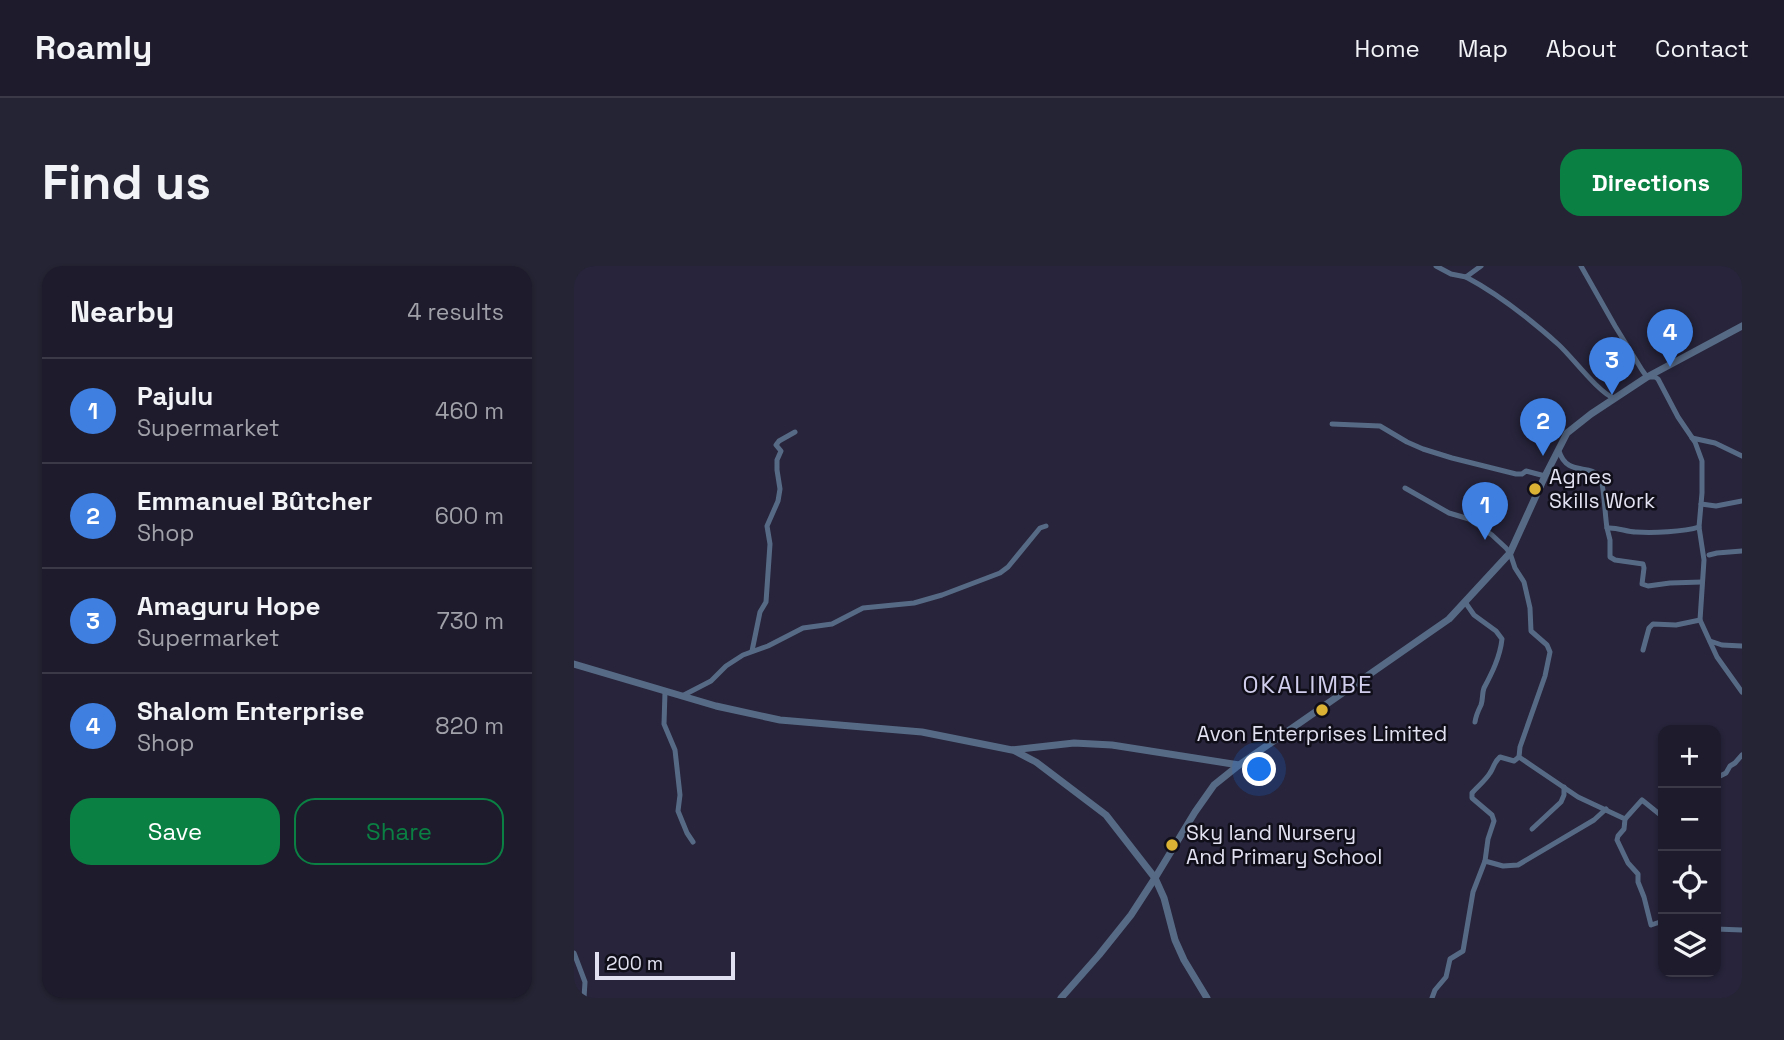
<!DOCTYPE html>
<meta charset="utf-8">
<style>
:root{--surface:#1d1b2c;--page:#252434;--text:#f1f3f6;--muted:#a0a1a9;--line:#3b3948;--accent:#0b8043}
body{margin:0;font-family:"Space Grotesk",sans-serif;background:var(--page);color:var(--text)}
.controls{position:absolute;right:21px;bottom:21px;display:grid;overflow:hidden;border-radius:14px;box-shadow:0 2px 5px #0004}
.controls button{width:63px;height:63px;display:grid;place-items:center;padding:0;border:0;border-bottom:2px solid var(--line);background:var(--surface);color:var(--text);font:35px sans-serif}
.scale{position:absolute;left:21px;bottom:18px;width:140px;box-sizing:border-box;padding-left:7px;border:4px solid #e2e1f1;border-top:0;font-size:19px;line-height:24px;white-space:nowrap;color:#e2e1f1;-webkit-text-stroke:5px #100f19;paint-order:stroke}
.you{position:absolute;left:686px;top:504px;width:24px;height:24px;margin:-18px;border:5px solid #fff;border-radius:50%;background:#1a73e8;box-shadow:0 0 0 10px #1a73e833}
.badge{display:grid;place-items:center;width:46px;height:46px;border-radius:50%;background:var(--accent);color:#fff;font-size:23px;font-weight:700}
.pin{position:absolute;translate:-50% -58px;filter:drop-shadow(0 2px 4px #0008)}
.pin::after{content:'';position:absolute;top:37px;width:24px;height:21px;background:inherit;clip-path:polygon(0 0,100% 0,50% 100%)}
.list{margin:0;padding:0;list-style:none}
h2{display:flex;justify-content:space-between;align-items:center;height:91px;margin:0;padding:0 28px;font-size:30px}
h2 small{font-size:23px;font-weight:400;color:var(--muted)}
.list li{display:grid;grid-template-columns:46px 1fr auto;gap:21px;align-items:center;box-sizing:border-box;height:105px;padding:0 28px;border-top:2px solid var(--line)}
.list b{display:block;font-size:26px;white-space:nowrap}
.list p{margin:0;font-size:23px;white-space:nowrap;color:var(--muted)}
.list em{font-size:23px;font-style:normal;color:var(--muted)}
.actions{display:flex;gap:14px;padding:21px 28px}
.actions a{flex:1;padding:16px 0;border:2px solid var(--accent);border-radius:21px;text-align:center;font-size:24px;color:var(--accent)}
.actions .main{background:var(--accent);color:#fff}
.icon{flex:none;width:38px;height:38px;fill:none;stroke:currentColor;stroke-width:2;stroke-linecap:round;stroke-linejoin:round}
.map{position:relative;flex:none;width:1168px;height:732px;overflow:hidden;border-radius:21px}
header{display:flex;align-items:center;gap:42px;box-sizing:border-box;height:98px;padding:0 35px;background:var(--surface);border-bottom:2px solid var(--line)}
header strong{font-size:33px}
nav{display:flex;gap:38px;margin-inline-start:auto;font-size:24px}
.intro{display:flex;align-items:center;justify-content:space-between;box-sizing:border-box;height:168px;padding:0 42px}
h1{margin:0;font-size:49px}
.button{padding:18px 32px;border-radius:21px;background:var(--accent);color:#fff;font-size:24px;font-weight:700}
main{display:flex;gap:42px;padding:0 42px}
aside{flex:1;background:var(--surface);border-radius:21px;box-shadow:0 2px 5px #0004}
.map>svg:first-child{display:block}
.lines{fill:none;stroke-linecap:round;stroke-linejoin:round}
.minor{stroke:#576a85;stroke-width:5}
.tertiary{stroke:#576a85;stroke-width:7}
.poi-dot{fill:#dbb233;stroke:#100f19;stroke-width:2.5}
.labels{text-anchor:middle;stroke-width:5;stroke-linejoin:round;paint-order:stroke}
.poi-label{font-size:21px;fill:#e2e1f1;stroke:#100f19;text-anchor:start}
.quarter-label{font-size:24px;letter-spacing:2px;fill:#d1ceed;stroke:#100f19}
</style>
<header>
<strong>Roamly</strong>
<nav><a>Home</a><a>Map</a><a>About</a><a>Contact</a></nav>
</header>
<div class="intro"><h1>Find us</h1><a class="button">Directions</a></div>
<main>
<aside>
<h2>Nearby<small>4 results</small></h2>
<ul class="list">
<li><span class="badge" style="background:#3f7fe0">1</span><div><b>Pajulu</b><p>Supermarket</p></div><em>460 m</em></li>
<li><span class="badge" style="background:#3f7fe0">2</span><div><b>Emmanuel Bûtcher</b><p>Shop</p></div><em>600 m</em></li>
<li><span class="badge" style="background:#3f7fe0">3</span><div><b>Amaguru Hope</b><p>Supermarket</p></div><em>730 m</em></li>
<li><span class="badge" style="background:#3f7fe0">4</span><div><b>Shalom Enterprise</b><p>Shop</p></div><em>820 m</em></li>
</ul>
<div class="actions"><a class="main">Save</a><a>Share</a></div>
</aside>
<div class="map">
<svg width="1168" height="732" viewBox="0 0 1168 732">
<rect width="100%" height="100%" fill="#27243b"/>
<g class="lines">
<g class="minor">
<polyline points="862,0 877,8 892,11 907,0"/>
<polyline points="1007,0 1041,60 1068,104 1073,111 1081,111 1084,113 1104,151 1121,176 1128,195 1128,227 1125,261 1130,294 1126,354 1143,391 1168,426"/>
<path d="M 892,11 C 926,29 956,53 985,79 C 999,92 1025,127 1040,132"/>
<polyline points="758,158 806,160 833,176 849,183 878,192 942,208 948,208 952,205 971,210"/>
<polyline points="1118,172 1141,177 1168,190"/>
<path d="M 985,185 C 993,211 1016,197 1026,211 C 1030,217 1031,251 1033,262 C 1044,261 1052,266 1062,266 C 1078,267 1110,266 1125,261"/>
<polyline points="831,222 875,247 895,253 918,269 932,282 936,287 941,302 950,316 956,342 957,365 973,379 976,386 971,410 946,481 945,491 1004,531 1051,553 1050,563 1044,570 1043,574 1054,597 1064,608 1064,616 1070,631 1077,659 1089,655"/>
<polyline points="1127,238 1142,240 1168,235"/>
<polyline points="1033,262 1036,274 1036,291 1041,294 1069,298 1070,302 1068,318 1074,320 1096,317 1128,316"/>
<polyline points="1135,289 1143,287 1168,285"/>
<path d="M 891,336 L 900,349 L 922,365 L 928,373 C 926,391 918,407 910,422 C 908,427 909,434 907,439 C 904,445 902,449 901,456"/>
<polyline points="1136,375 1148,379 1168,380"/>
<polyline points="1069,384 1075,362 1079,358 1102,359 1126,354"/>
<polyline points="178,385 186,346 192,336 196,278 193,260 204,235 206,223 203,204 203,194 207,185 202,179 205,175 221,166"/>
<polyline points="91,426 90,458 101,484 106,529 104,545 113,567 119,576"/>
<polyline points="108,430 137,415 152,400 169,389 194,380 229,362 258,358 289,342 340,337 368,329 426,307 434,301 466,262 472,260"/>
<polyline points="1142,512 1152,507 1156,500 1161,497 1168,489"/>
<polyline points="1051,553 1068,534 1089,551"/>
<polyline points="958,563 987,536 990,529 990,521"/>
<polyline points="911,595 929,600 944,599 1020,554 1032,543"/>
<polyline points="1142,663 1168,664"/>
<polyline points="0,687 11,716 10,732"/>
<path d="M 858,732 L 861,724 L 872,711 L 876,693 L 889,685 L 899,626 L 911,595 L 914,573 L 920,555 L 918,549 L 898,532 L 898,527 C 904,520 911,515 916,507 C 920,501 920,496 926,491 L 940,495 L 945,491"/>
</g>
<g class="tertiary">
<polyline points="0,398 142,440 206,454 348,466 438,484 500,477 538,479 665,499"/>
<polyline points="439,484 462,496 532,549 581,612 590,632 601,674 610,694 633,732"/>
<polyline points="487,732 525,689 557,649 581,612 621,546 640,519 665,499 875,353 936,287 971,210 993,167 1017,148 1073,111 1168,60"/>
</g>
</g>
<g class="poi-dot">
<circle cx="961" cy="223" r="7"/>
<circle cx="748" cy="444" r="7"/>
<circle cx="598" cy="579" r="7"/>
</g>
<g class="labels">
<g class="poi-label">
<text x="975" y="218">Agnes<tspan x="975" dy="24">Skills Work</tspan></text>
<text x="748" y="475" text-anchor="middle">Avon Enterprises Limited</text>
<text x="612" y="574">Sky land Nursery<tspan x="612" dy="24">And Primary School</tspan></text>
</g>
<g class="quarter-label">
<text x="734" y="427">OKALIMBE</text>
</g>
</g>
</svg>
<div class="controls">
<button>+</button>
<button>−</button>
<button><svg class="icon" aria-label="locate" viewBox="0 0 24 24"><circle cx="12" cy="12" r="6"/><path d="M12 2v4M12 18v4M2 12h4M18 12h4"/></svg></button>
<button><svg class="icon" aria-label="layers" viewBox="0 0 24 24"><path d="M12 4l9 5-9 5-9-5zM3 14l9 5 9-5"/></svg></button>
</div>
<div class="scale">200 m</div>
<div class="you"></div>
<div class="pin badge" style="left:911px;top:274px;background:#3f7fe0">1</div>
<div class="pin badge" style="left:969px;top:190px;background:#3f7fe0">2</div>
<div class="pin badge" style="left:1038px;top:129px;background:#3f7fe0">3</div>
<div class="pin badge" style="left:1096px;top:101px;background:#3f7fe0">4</div>
</div>
</main>
